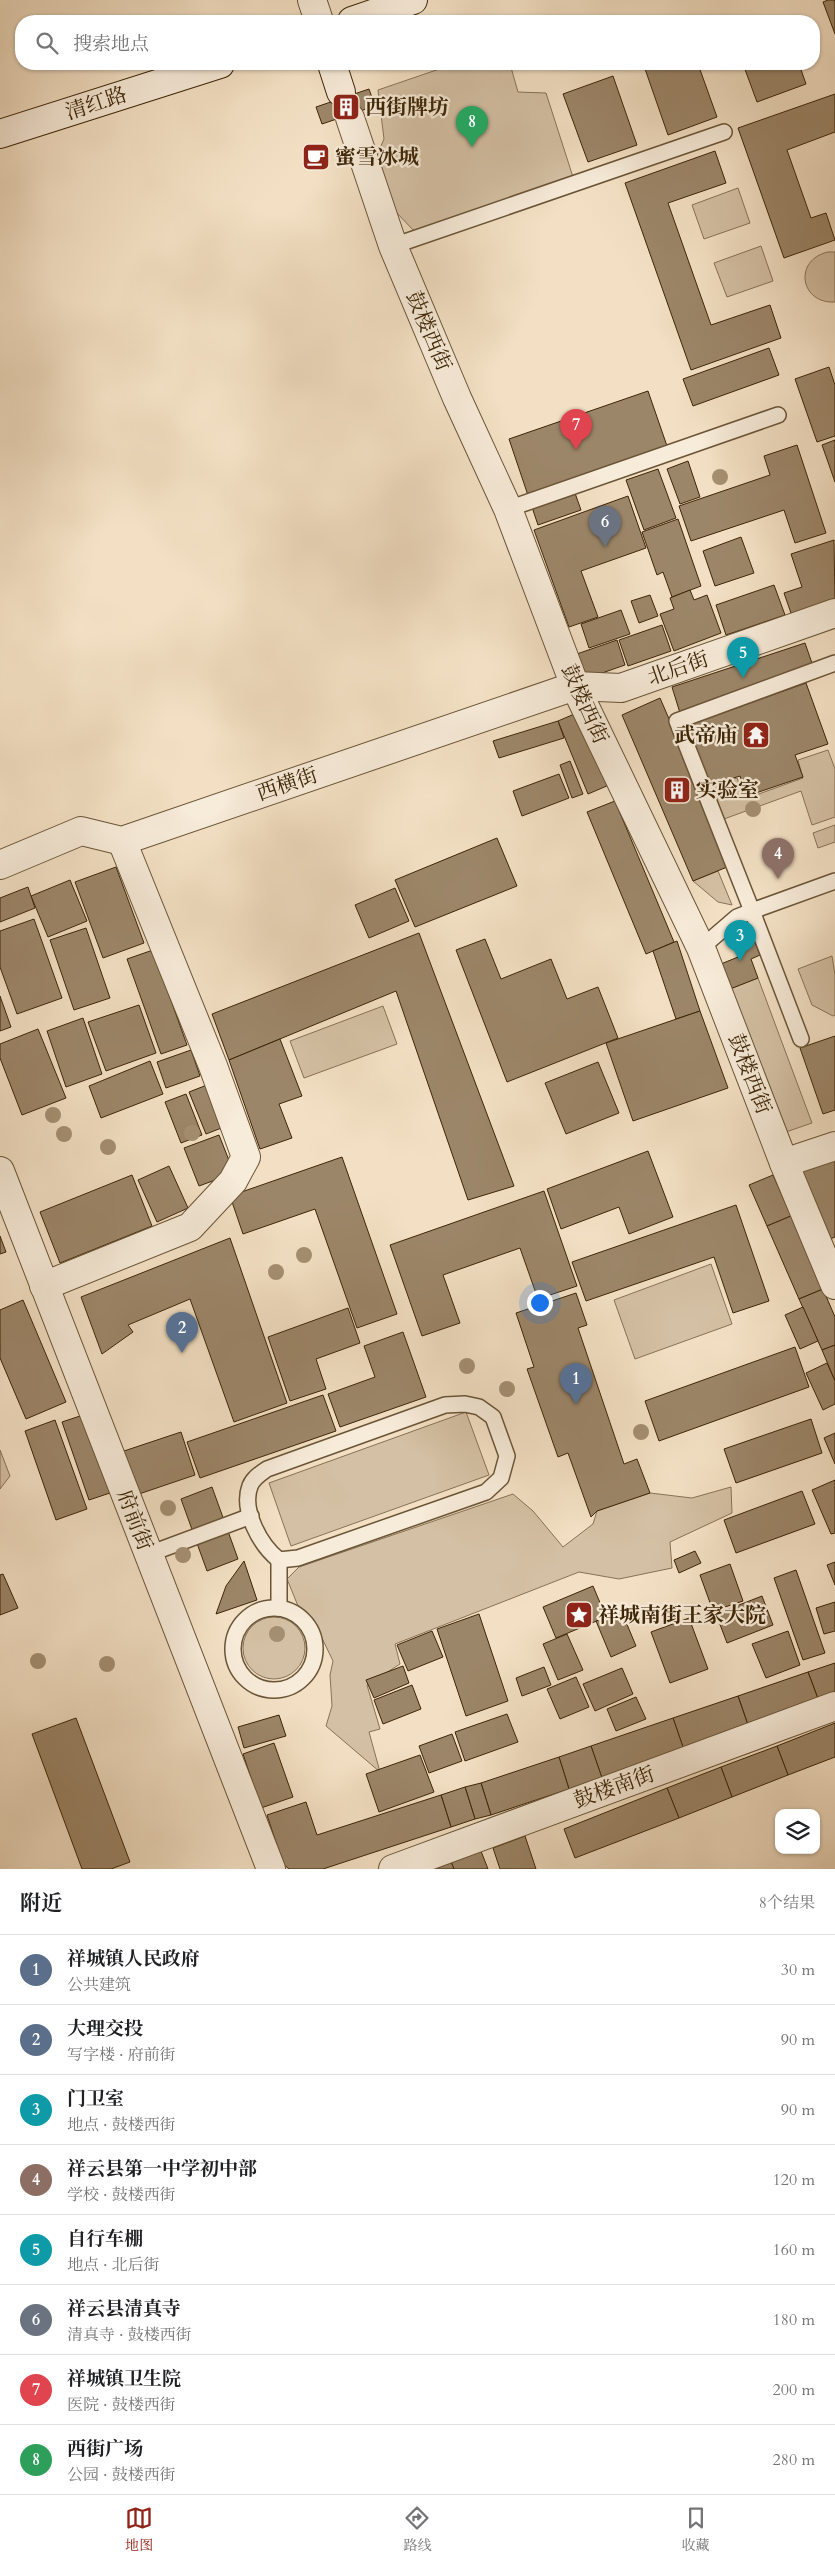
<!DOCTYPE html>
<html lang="zh">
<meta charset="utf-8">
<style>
:root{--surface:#fff;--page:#f6f6f6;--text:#202124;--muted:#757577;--line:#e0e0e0;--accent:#8f2418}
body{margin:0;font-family:Cardo,"Noto Serif SC",serif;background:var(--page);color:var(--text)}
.controls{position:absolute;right:15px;bottom:15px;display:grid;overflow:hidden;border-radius:10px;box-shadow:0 1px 4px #0004}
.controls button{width:45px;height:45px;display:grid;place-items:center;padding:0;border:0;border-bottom:1px solid var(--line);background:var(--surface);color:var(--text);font:25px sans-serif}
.you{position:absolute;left:539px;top:1302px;width:18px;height:18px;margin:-12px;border:4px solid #fff;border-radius:50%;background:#1a73e8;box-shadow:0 0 0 8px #1a73e833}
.badge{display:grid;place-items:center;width:32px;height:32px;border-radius:50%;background:var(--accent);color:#fff;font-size:16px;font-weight:700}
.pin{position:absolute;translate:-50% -41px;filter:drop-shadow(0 1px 2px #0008)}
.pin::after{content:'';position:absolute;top:26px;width:18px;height:15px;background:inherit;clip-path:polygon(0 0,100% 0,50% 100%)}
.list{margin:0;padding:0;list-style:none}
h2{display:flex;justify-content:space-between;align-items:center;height:65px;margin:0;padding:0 20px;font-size:21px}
h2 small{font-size:16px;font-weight:400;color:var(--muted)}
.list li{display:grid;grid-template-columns:32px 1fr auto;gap:15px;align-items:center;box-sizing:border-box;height:70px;padding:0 20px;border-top:1px solid var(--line)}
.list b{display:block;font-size:19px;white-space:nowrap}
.list p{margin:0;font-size:16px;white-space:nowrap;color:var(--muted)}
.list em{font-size:16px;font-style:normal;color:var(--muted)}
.icon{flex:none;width:28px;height:28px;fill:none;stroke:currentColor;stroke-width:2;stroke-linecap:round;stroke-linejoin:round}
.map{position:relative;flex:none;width:835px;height:1869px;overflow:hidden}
.search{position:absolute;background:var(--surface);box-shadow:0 1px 4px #0004;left:15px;right:15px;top:15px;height:55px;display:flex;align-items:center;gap:12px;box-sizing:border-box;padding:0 18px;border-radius:20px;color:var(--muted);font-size:19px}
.sheet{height:625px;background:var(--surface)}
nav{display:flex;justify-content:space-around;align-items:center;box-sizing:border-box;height:70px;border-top:1px solid var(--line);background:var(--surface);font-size:14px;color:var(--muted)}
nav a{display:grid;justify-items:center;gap:2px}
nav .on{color:var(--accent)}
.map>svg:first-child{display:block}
.green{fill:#d4c0a4;stroke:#887255}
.building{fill:#9c8669;stroke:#3d2506}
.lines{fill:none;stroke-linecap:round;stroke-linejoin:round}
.lane-casing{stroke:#6a5436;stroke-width:18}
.street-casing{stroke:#6a5436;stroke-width:30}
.secondary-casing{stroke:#3d2506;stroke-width:30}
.lane{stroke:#f7ebd9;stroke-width:15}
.street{stroke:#f7ebd9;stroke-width:28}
.secondary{stroke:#f7ebd9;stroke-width:28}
.tree{fill:#a48f72}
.labels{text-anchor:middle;stroke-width:4.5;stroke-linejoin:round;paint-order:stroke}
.street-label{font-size:21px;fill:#3d2506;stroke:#f7ebd9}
.poi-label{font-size:21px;font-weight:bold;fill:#3d2506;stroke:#f7ebd9;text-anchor:start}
</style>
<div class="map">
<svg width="835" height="1869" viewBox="0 0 835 1869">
<rect width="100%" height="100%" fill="#f3e0c4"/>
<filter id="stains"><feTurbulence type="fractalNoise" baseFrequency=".004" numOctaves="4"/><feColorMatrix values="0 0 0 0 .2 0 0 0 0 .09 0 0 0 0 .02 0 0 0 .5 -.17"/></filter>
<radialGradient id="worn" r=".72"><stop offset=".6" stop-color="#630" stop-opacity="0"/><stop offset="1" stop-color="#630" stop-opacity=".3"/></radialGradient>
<g class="green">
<polygon points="454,64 510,64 518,92 546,93 573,177 414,231 396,212 377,155 384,139 378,90"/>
<polygon points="738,188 750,223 704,239 692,205"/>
<polygon points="761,246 773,281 727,297 714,263"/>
<path d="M 828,252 L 835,252 L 835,302 C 800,304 793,260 828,252 Z"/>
<polygon points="828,750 835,769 835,817 812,825 801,791 724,819 712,786 737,778 745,799 803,778 798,760"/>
<polygon points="835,825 835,842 818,848 813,833"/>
<polygon points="718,871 732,905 718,902 693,881"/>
<polygon points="832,956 835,975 835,1015 833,1016 812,1005 798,969"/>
<polygon points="758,978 812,1123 783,1133 730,989"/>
<polygon points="383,1006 397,1044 304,1078 290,1041"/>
<polygon points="711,1264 732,1324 635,1359 614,1300"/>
<polygon points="466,1412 489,1475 291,1546 269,1483"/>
<polygon points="0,1450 10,1476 0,1489"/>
<polygon points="731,1487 732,1513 670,1542 672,1568 619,1579 579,1572 395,1644 400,1664 367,1685 380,1729 369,1732 380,1772 326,1726 332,1706 330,1675 333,1661 319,1632 298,1606 287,1579 299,1567 513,1494 533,1511 563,1547 593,1524 597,1511 650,1493 692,1498"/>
<circle cx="274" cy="1648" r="31"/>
</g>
<g class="building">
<polygon points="828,0 835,0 835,34 823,2"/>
<polygon points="782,16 784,21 767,21"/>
<polygon points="649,64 698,64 717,117 668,135 644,66"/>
<polygon points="743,64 799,64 806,84 757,102"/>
<polygon points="613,76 637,145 588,162 563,94"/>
<polygon points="369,89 375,106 322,124 316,107"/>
<polygon points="835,94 835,132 787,150 811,218 826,213 835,240 784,258 738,128"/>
<polygon points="715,151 726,183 668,203 711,325 770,305 781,338 691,370 625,183"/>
<polygon points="769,348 779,375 693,406 683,379"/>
<polygon points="829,367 835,385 835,436 817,442 795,379"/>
<polygon points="648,391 667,446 570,479 581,510 538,525 509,439"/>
<polygon points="835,440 835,482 822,445"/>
<polygon points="797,445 826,533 795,543 784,510 691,541 679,506 770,475 764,456"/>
<polygon points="688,461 700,497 680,504 667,469"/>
<polygon points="658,469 676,518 644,530 626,480"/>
<polygon points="628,496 646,548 581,571 598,617 569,627 534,530"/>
<polygon points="678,519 701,586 672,597 663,572 657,575 642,532"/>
<polygon points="741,537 754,573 715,586 703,551"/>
<polygon points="834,540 835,601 792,616 784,593 802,587 791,554"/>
<polygon points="774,585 785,615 726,635 716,605"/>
<polygon points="690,590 694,600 707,595 721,633 674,651 660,614 674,609 670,598"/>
<polygon points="650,595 658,616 639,623 631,601"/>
<polygon points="621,610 630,634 589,648 581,624"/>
<polygon points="662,625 671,651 628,666 619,640"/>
<polygon points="617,640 625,665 582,680 574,655"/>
<polygon points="805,643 814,669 680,713 672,687"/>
<polygon points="806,683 828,744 795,755 803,777 747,796 740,776 706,787 685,726"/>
<polygon points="660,698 732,865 693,881 622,715"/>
<polygon points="579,712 609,785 588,794 558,721"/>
<polygon points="558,721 564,738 499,758 493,741"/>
<polygon points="570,761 583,794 572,798 560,765"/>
<polygon points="559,774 569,798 522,816 513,791"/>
<polygon points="615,801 674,942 646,954 587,812"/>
<polygon points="497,838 517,886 415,927 395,880"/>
<polygon points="116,867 144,943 103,958 75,882"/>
<polygon points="70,880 87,921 48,937 31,896"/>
<polygon points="28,887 35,908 0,922 0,898"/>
<polygon points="395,888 409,921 369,938 355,905"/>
<polygon points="34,919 62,998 17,1014 0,967 0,931"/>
<polygon points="86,928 110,998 74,1010 50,940"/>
<polygon points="751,932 760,955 751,959 758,978 730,989 721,964 738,957 732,940"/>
<polygon points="419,933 514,1186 468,1200 396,991 229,1060 212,1014"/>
<polygon points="485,939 501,979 551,959 567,999 598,987 618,1038 507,1082 456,950"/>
<polygon points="677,941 700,1011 676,1019 653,951"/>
<polygon points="153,950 187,1045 161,1054 127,959"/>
<polygon points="0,996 11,1027 0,1031"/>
<polygon points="139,1005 156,1053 106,1071 88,1022"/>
<polygon points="700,1011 728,1088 633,1121 606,1043"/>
<polygon points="83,1018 102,1074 66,1087 47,1031"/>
<polygon points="38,1029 66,1098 22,1115 0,1058 0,1044"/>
<polygon points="835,1036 835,1110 823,1114 800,1048"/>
<polygon points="280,1039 302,1096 279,1104 292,1138 260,1149 229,1060"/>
<polygon points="191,1050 200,1076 166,1088 157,1062"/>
<polygon points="150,1061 163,1094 101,1118 89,1086"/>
<polygon points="598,1062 619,1113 566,1134 545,1083"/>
<polygon points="207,1085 224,1127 206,1134 189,1092"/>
<polygon points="186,1094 202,1135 181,1143 165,1102"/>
<polygon points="219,1135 234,1173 199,1186 184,1148"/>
<polygon points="648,1151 673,1217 629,1234 619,1207 561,1229 547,1189"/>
<polygon points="342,1157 397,1314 357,1328 315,1209 243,1234 230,1196"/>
<polygon points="835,1157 835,1237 830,1239 802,1170"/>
<polygon points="169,1166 188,1208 157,1222 138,1180"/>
<polygon points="132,1175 152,1226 60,1263 40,1212"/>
<polygon points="773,1175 791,1216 767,1226 749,1185"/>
<polygon points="544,1191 577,1286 538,1299 520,1248 443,1275 460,1323 422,1336 390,1245"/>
<polygon points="736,1205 769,1301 733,1313 714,1257 586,1301 572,1262"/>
<polygon points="791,1216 823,1289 799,1299 767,1226"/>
<polygon points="0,1236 6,1252 0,1254"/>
<polygon points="230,1238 287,1403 234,1422 190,1299 128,1325 133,1332 102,1354 81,1297"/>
<polygon points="823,1289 835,1317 835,1345 822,1350 799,1299"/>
<polygon points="576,1293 587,1325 578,1328 624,1464 637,1459 650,1493 597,1511 591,1517 568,1453 558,1457 527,1369 534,1367 516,1313"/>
<polygon points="23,1300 66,1402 26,1419 0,1358 0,1310"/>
<polygon points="803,1307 818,1341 800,1349 785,1315"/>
<polygon points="348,1308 360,1343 316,1359 326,1389 290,1401 268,1337"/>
<polygon points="403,1332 426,1397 340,1427 328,1394 375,1377 364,1346"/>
<polygon points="835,1345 835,1381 822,1350"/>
<polygon points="795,1347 809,1387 659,1441 645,1401"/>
<polygon points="827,1363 835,1381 835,1404 823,1410 806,1373"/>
<polygon points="323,1395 336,1431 200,1478 187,1442"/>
<polygon points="83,1415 110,1493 89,1500 62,1422"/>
<polygon points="811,1419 822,1453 736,1483 724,1449"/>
<polygon points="55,1420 87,1509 56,1520 25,1431"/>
<polygon points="181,1432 195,1475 139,1494 124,1451"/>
<polygon points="835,1433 835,1464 824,1438"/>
<polygon points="835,1480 835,1533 831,1534 812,1490"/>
<polygon points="212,1487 238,1559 207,1571 181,1499"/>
<polygon points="802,1491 815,1524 736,1553 724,1520"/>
<polygon points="695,1551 701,1563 679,1573 674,1560"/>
<polygon points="244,1561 257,1600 216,1614 226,1586"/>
<polygon points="835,1562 835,1585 827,1565"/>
<polygon points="730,1564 743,1601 713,1611 700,1575"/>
<polygon points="796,1570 825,1653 803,1660 774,1578"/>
<polygon points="3,1574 18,1608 0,1615 0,1575"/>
<polygon points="593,1586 606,1617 556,1638 543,1607"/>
<polygon points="762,1596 773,1625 727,1643 716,1614"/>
<polygon points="835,1602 835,1631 824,1634 816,1608"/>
<polygon points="621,1610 636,1646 611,1657 596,1621"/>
<polygon points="479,1614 508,1701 466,1716 437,1629"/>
<polygon points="689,1618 708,1669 670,1683 651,1632"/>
<polygon points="432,1631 443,1657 408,1671 397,1645"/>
<polygon points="788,1631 800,1665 766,1678 752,1644"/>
<polygon points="567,1634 583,1670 558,1680 543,1644"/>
<polygon points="835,1663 835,1699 820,1704 808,1672"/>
<polygon points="403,1666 409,1683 374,1698 366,1680"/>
<polygon points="544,1667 551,1685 522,1696 516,1678"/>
<polygon points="622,1668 633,1694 595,1711 583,1684"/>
<polygon points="808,1672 820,1704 749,1728 738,1696"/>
<polygon points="576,1677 589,1707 560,1719 547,1689"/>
<polygon points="412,1685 421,1709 383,1724 374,1700"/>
<polygon points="738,1696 749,1728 684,1750 673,1718"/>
<polygon points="636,1697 646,1719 616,1731 607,1709"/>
<polygon points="507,1714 518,1742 465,1761 455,1732"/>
<polygon points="279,1715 286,1736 244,1748 238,1727"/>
<polygon points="76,1718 130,1862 111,1869 82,1869 32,1734"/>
<polygon points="673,1718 684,1750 602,1778 591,1746"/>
<polygon points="835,1723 835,1757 788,1775 777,1746"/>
<polygon points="452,1734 462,1761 429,1773 419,1746"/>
<polygon points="274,1743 293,1797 261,1808 243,1754"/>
<polygon points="591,1746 602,1778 569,1789 559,1757"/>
<polygon points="777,1746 788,1775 732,1797 721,1767"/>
<polygon points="420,1755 434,1792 379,1812 366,1774"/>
<polygon points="559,1757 569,1789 491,1815 481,1783"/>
<polygon points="721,1767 732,1797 679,1818 667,1788"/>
<polygon points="481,1783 491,1815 475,1819 465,1787"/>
<polygon points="465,1787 475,1819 451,1827 441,1795"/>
<polygon points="667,1788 679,1818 575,1858 564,1829"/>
<polygon points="441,1795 451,1827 323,1869 289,1869 283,1864 267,1815 306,1802 317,1835"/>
<polygon points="525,1836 536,1869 500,1869 493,1848"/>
<polygon points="479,1846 488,1869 454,1869 449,1857"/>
<polygon points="449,1857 454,1869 417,1869"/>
</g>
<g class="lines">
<g class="lane-casing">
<g id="lane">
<polyline points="393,246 724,132"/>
<polyline points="508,509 778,415"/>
<polyline points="835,663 677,721 752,911 835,881"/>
<polyline points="701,948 737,917 752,911 801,1039"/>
<path d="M 465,1404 L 479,1407 L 493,1417 L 507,1456 L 501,1478 L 486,1492 L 298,1558 L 279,1560 C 260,1545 241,1510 250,1486 C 253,1478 260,1474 267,1469 L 445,1405 Z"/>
<polyline points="149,1554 251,1516"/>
<circle cx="274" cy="1649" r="41"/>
<polyline points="279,1608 279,1560"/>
</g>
</g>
<g class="street-casing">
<g id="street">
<polyline points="312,0 319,21"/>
<polyline points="350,118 393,246 457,398 508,509 575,686 701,948 784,1163 835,1285"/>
<polyline points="0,865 81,831 122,841 575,686 621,688 835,613"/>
<polyline points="784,1163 835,1146"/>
<polyline points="0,1171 271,1869"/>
<polyline points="44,1286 190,1227 233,1181 246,1157 213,1066 122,841"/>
<polyline points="393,1869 835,1706"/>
</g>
</g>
<g class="secondary-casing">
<g id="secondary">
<polyline points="352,21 413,0"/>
<polyline points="332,64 341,92"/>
<polyline points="0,134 220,64"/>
</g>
</g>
<use href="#lane" class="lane"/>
<use href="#street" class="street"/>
<use href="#secondary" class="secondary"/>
</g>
<g class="tree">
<circle cx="720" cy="477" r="8"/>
<circle cx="753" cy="809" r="8"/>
<circle cx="53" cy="1115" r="8"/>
<circle cx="192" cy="1133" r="8"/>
<circle cx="64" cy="1134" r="8"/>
<circle cx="108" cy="1147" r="8"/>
<circle cx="304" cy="1255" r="8"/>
<circle cx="276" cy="1272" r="8"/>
<circle cx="467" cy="1366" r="8"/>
<circle cx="507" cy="1389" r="8"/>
<circle cx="641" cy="1432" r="8"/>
<circle cx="168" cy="1508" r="8"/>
<circle cx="183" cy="1555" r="8"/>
<circle cx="277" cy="1634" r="8"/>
<circle cx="38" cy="1661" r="8"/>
<circle cx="107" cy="1664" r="8"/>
</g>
<defs>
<g id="building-square" transform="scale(1.4375)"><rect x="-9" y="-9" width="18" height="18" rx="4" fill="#8f2418" stroke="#f7ebd9"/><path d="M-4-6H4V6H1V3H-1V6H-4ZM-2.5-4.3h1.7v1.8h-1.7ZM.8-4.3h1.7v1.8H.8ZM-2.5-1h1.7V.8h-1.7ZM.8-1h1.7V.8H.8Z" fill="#fff"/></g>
<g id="cafe-square" transform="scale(1.4375)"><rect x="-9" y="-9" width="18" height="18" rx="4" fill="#8f2418" stroke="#f7ebd9"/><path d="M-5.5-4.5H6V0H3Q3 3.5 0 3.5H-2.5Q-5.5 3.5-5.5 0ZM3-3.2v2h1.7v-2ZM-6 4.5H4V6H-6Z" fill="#fff"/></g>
<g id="temple-square" transform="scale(1.4375)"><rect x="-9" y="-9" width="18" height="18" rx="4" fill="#8f2418" stroke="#f7ebd9"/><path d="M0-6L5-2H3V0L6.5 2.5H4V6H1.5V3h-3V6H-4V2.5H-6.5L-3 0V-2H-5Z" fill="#fff"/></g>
<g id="sight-square" transform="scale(1.4375)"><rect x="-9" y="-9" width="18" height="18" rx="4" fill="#8f2418" stroke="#f7ebd9"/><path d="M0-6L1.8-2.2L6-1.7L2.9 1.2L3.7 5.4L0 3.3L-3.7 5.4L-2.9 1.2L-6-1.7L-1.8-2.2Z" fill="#fff"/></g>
</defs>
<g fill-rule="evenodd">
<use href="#building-square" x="346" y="107"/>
<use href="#cafe-square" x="316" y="157"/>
<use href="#temple-square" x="756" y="735"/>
<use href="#building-square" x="677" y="790"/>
<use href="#sight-square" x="579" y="1615"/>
</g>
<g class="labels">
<g class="street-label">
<text transform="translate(96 103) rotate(-18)" y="7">清红路</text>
<text transform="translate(429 331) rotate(67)" y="7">鼓楼西街</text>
<text transform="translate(678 668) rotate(-19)" y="7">北后街</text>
<text transform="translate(585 704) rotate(66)" y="7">鼓楼西街</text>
<text transform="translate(287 784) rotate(-19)" y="7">西横街</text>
<text transform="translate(750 1074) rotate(69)" y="7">鼓楼西街</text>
<text transform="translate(135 1520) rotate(69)" y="7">府前街</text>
<text transform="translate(614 1787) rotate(-20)" y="7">鼓楼南街</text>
</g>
<g class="poi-label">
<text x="365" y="114">西街牌坊</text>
<text x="335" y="164">蜜雪冰城</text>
<text x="737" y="742" text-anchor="end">武帝庙</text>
<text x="696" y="797">实验室</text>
<text x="598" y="1622">祥城南街王家大院</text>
</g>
</g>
<rect width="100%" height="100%" filter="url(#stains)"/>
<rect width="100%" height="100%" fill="url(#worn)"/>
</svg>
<div class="controls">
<button><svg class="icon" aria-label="layers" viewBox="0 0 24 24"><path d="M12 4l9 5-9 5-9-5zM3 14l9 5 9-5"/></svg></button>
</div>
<div class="you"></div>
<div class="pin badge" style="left:576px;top:1404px;background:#5c6f8a">1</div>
<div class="pin badge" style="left:182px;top:1353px;background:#5c6f8a">2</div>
<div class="pin badge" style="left:740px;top:961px;background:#0f9aa8">3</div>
<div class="pin badge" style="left:778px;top:879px;background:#8d6e63">4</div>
<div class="pin badge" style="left:743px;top:678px;background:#0f9aa8">5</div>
<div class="pin badge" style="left:605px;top:547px;background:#6b7280">6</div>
<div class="pin badge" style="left:576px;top:450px;background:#e0444e">7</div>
<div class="pin badge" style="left:472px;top:147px;background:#2e9e5b">8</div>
<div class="search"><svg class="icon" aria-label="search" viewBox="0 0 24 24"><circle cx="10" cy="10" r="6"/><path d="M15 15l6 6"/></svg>搜索地点</div>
</div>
<section class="sheet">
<h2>附近<small>8个结果</small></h2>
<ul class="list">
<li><span class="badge" style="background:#5c6f8a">1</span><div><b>祥城镇人民政府</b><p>公共建筑</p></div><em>30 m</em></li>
<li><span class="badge" style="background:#5c6f8a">2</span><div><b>大理交投</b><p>写字楼 · 府前街</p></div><em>90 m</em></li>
<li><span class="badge" style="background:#0f9aa8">3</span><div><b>门卫室</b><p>地点 · 鼓楼西街</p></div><em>90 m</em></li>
<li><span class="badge" style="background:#8d6e63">4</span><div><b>祥云县第一中学初中部</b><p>学校 · 鼓楼西街</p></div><em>120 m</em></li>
<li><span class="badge" style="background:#0f9aa8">5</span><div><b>自行车棚</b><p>地点 · 北后街</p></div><em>160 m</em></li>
<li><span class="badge" style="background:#6b7280">6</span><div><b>祥云县清真寺</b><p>清真寺 · 鼓楼西街</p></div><em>180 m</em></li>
<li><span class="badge" style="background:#e0444e">7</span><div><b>祥城镇卫生院</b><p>医院 · 鼓楼西街</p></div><em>200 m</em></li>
<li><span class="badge" style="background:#2e9e5b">8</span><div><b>西街广场</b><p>公园 · 鼓楼西街</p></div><em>280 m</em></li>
</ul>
</section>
<nav>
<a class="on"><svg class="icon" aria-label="map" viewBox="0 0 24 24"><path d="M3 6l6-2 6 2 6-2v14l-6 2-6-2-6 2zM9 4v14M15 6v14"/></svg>地图</a>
<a><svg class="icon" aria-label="directions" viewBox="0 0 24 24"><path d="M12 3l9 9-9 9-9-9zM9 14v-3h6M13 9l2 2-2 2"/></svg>路线</a>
<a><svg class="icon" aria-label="saved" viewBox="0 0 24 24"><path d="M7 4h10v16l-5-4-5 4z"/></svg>收藏</a>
</nav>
